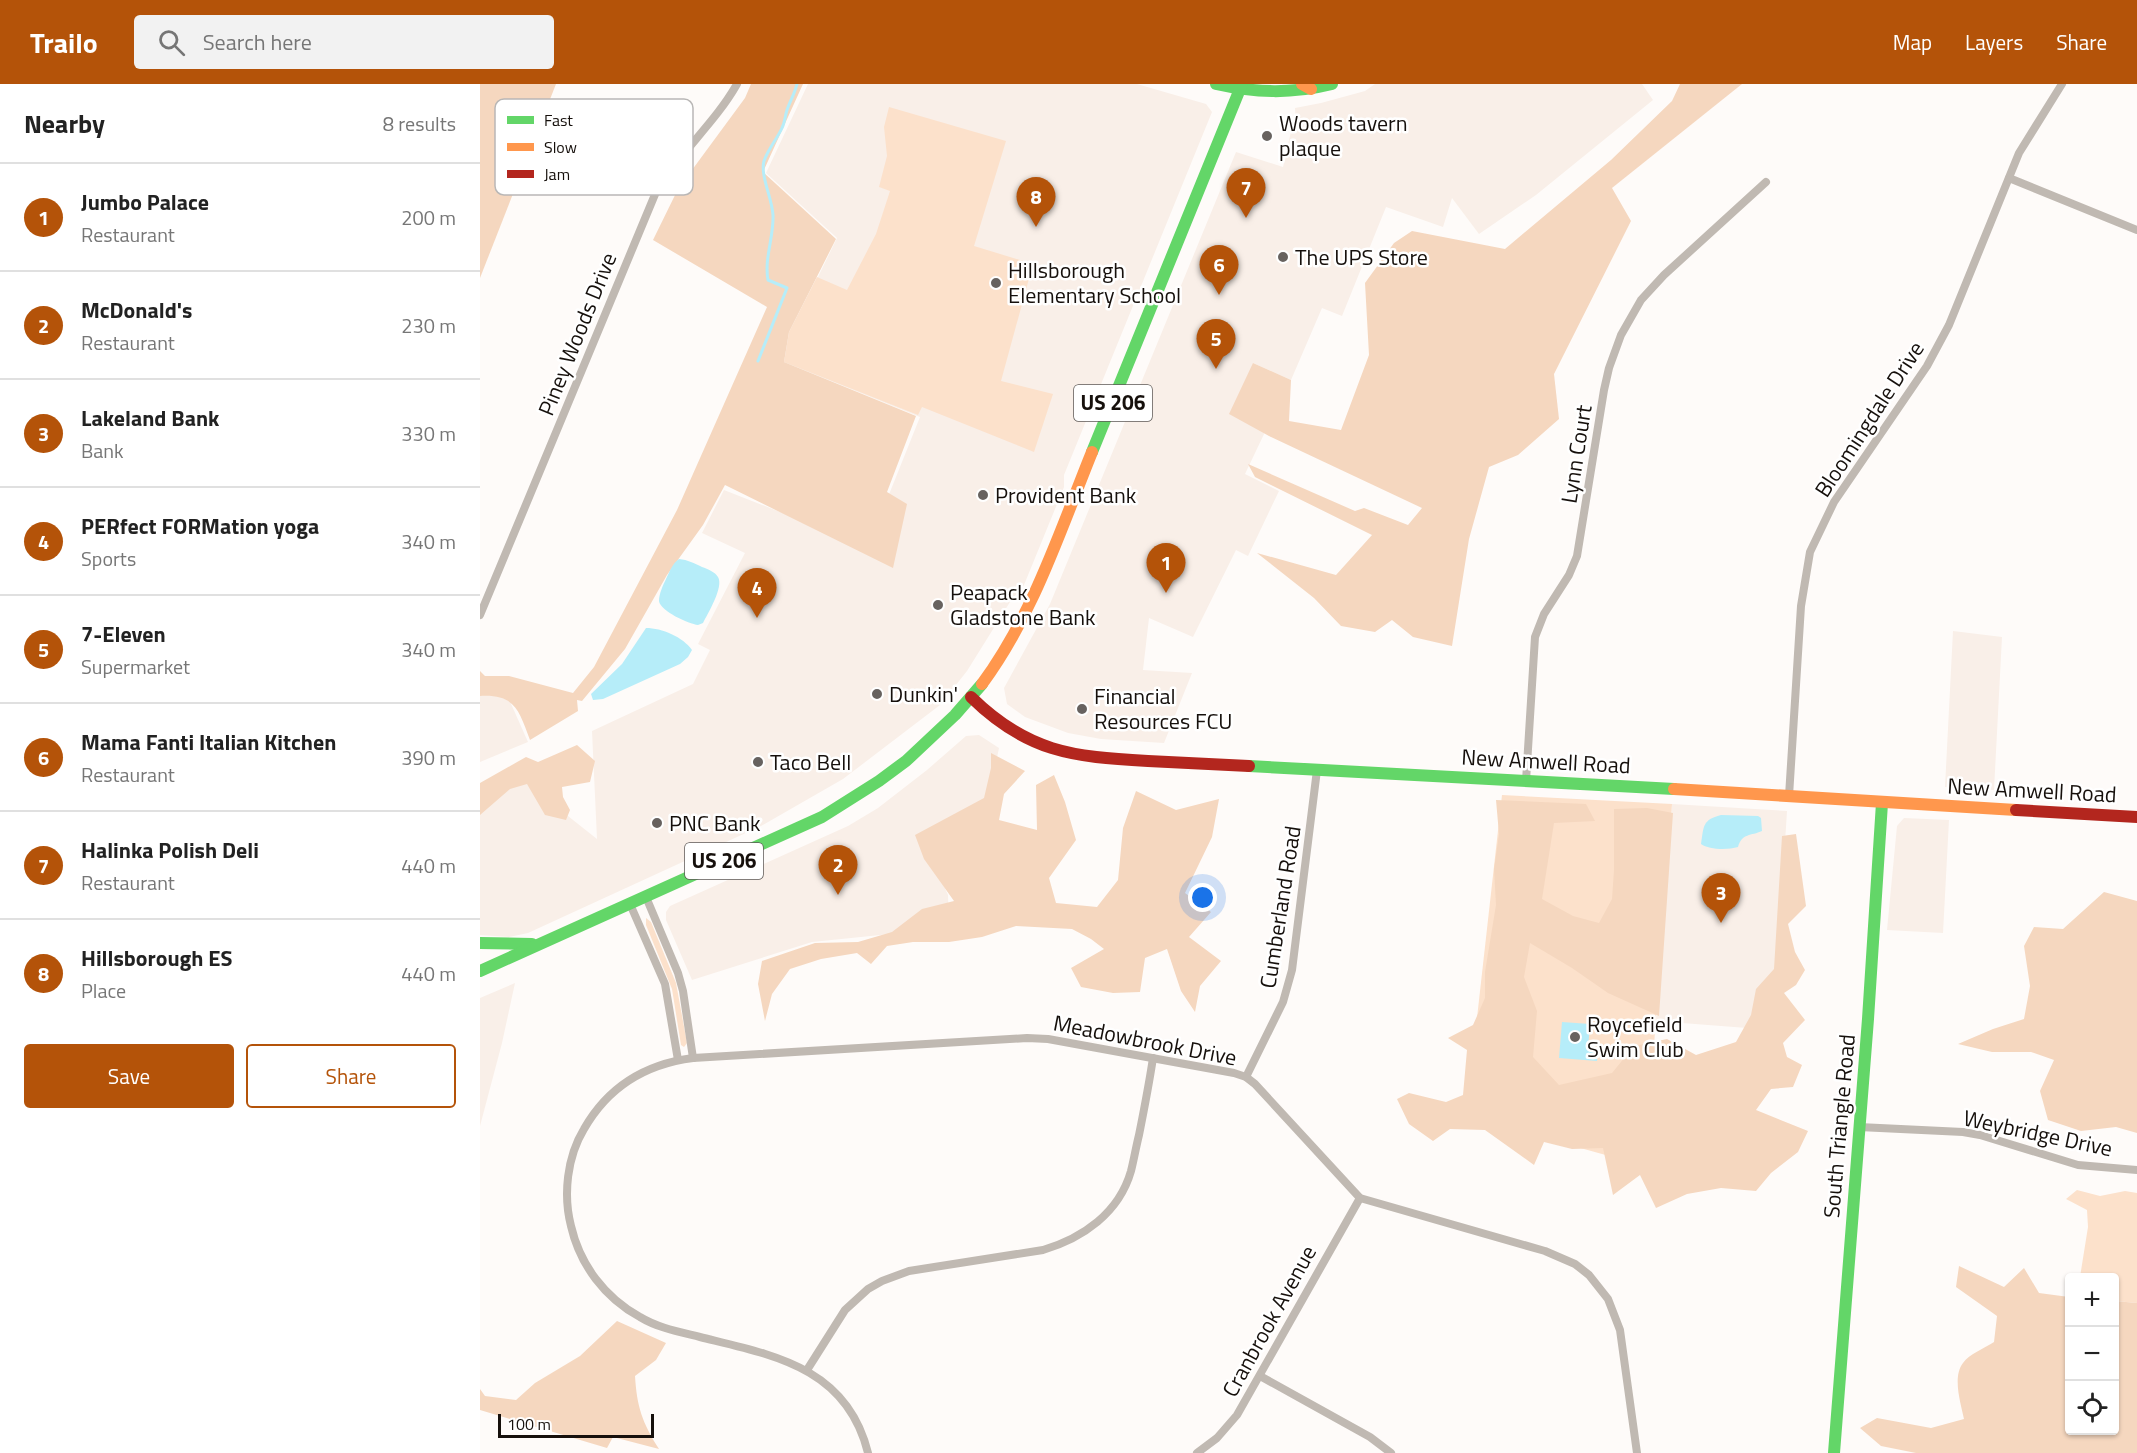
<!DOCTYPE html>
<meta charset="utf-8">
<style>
:root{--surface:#fff;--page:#f2f2f2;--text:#222;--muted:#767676;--line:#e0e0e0;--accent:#b45309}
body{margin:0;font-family:"Titillium Web",sans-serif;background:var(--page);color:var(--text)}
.controls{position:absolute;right:18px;bottom:18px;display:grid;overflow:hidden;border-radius:6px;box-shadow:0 2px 4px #0004}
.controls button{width:54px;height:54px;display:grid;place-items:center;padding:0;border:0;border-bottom:2px solid var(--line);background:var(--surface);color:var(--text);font:30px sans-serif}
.scale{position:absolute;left:18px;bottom:15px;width:156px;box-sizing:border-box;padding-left:6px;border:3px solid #16100c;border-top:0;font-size:16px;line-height:21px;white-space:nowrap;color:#16100c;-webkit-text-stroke:4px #fff;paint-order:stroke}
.you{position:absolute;left:723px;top:814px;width:21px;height:21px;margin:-15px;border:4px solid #fff;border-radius:50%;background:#1a73e8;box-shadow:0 0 0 9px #1a73e833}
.badge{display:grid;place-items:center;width:39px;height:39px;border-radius:50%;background:var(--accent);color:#fff;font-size:20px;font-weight:700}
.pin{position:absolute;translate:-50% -50px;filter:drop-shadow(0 2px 3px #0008)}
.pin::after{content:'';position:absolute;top:32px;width:21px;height:18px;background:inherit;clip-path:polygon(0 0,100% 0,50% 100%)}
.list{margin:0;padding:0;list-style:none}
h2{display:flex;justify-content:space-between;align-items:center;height:78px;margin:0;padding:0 24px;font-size:26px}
h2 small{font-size:20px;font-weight:400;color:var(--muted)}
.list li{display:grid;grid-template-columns:39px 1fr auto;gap:18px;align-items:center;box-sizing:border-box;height:108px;padding:0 24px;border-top:2px solid var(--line)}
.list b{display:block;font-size:22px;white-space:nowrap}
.list p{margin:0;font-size:20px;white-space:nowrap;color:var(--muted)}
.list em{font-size:20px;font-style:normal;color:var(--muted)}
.actions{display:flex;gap:12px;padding:18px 24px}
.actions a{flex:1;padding:14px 0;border:2px solid var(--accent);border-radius:6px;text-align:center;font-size:21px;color:var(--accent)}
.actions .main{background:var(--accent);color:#fff}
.icon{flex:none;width:33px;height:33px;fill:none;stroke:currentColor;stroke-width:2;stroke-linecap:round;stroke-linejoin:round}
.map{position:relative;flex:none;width:1657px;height:1369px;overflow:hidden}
header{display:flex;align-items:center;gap:36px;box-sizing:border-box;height:84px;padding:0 30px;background:var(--accent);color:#fff}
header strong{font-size:28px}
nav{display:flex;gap:33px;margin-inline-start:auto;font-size:21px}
.search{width:420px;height:54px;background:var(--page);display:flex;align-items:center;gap:15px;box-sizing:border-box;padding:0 21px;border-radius:6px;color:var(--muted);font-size:22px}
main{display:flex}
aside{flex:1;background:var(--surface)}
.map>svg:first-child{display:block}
.built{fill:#f9efe8}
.green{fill:#fce1cb}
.forest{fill:#f5d7bf}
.water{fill:#b6edf9}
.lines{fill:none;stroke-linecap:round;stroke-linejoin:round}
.stream{stroke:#b6edf9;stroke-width:3}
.street{stroke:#c0b9b2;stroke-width:8}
.fast{stroke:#63d668;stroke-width:12}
.slow{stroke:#ff974d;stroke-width:12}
.jam{stroke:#b3261e;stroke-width:12}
.poi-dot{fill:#67625f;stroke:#fff;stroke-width:2}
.labels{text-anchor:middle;stroke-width:5;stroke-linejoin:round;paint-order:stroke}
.shield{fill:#fff;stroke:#5c5855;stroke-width:1.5}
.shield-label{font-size:21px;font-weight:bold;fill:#16100c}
.poi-label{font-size:22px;fill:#16100c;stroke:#fff;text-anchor:start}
.street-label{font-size:22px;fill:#16100c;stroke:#fff}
.key{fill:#fff;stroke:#b9b7b6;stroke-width:1.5}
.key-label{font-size:16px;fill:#16100c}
</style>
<header>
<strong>Trailo</strong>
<div class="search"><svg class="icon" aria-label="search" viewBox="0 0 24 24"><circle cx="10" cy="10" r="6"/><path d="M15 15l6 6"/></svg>Search here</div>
<nav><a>Map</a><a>Layers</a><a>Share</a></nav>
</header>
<main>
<aside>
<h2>Nearby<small>8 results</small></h2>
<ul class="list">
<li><span class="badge">1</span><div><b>Jumbo Palace</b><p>Restaurant</p></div><em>200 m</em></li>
<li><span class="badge">2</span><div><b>McDonald's</b><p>Restaurant</p></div><em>230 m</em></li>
<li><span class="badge">3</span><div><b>Lakeland Bank</b><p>Bank</p></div><em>330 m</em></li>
<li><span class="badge">4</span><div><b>PERfect FORMation yoga</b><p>Sports</p></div><em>340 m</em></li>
<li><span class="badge">5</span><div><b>7-Eleven</b><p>Supermarket</p></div><em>340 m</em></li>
<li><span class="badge">6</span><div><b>Mama Fanti Italian Kitchen</b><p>Restaurant</p></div><em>390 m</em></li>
<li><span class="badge">7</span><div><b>Halinka Polish Deli</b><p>Restaurant</p></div><em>440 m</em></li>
<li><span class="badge">8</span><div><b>Hillsborough ES</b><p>Place</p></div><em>440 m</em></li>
</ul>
<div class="actions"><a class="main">Save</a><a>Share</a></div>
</aside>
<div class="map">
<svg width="1657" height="1369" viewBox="0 0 1657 1369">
<rect width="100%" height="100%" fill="#fefbf9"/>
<g class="built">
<polygon points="328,0 657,0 726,20 732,28 584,391 584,403 544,501 530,518 487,587 460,621 363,695 281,742 48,849 29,853 0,851 0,728 35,690 117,755 112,647 213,600 230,566 218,560 265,469 222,449 244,406 400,467 408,413 440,333 304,278 338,193 357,154 286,89"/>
<polygon points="895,0 1162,0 1173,16 1056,111 999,150 972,114 963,143 906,123 862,232 842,224 811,296 773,279 785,348 765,390 799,407 768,472 756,466 713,553 669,534 663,586 712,589 684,659 621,655 588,649 545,633 527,620 524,604 570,520 756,68 803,83 812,43 816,44 815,24 841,19 885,7"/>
<polygon points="1473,547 1522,553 1514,706 1465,703"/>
<polygon points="0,603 28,613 48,658 0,678"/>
<polygon points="499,651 519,664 508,717 441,752 468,811 469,844 332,858 212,896 186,836 186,828 190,822 368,742 398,724 447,686 486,652"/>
<polygon points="1192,720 1307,727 1293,946 1176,937"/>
<polygon points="1424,734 1469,736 1463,849 1407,846 1417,742"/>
<polygon points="35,899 22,959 0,1042 0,914"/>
</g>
<g class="green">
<polygon points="409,23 526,57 494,162 553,180 521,297 573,310 554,368 442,323 438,331 304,278 309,248 337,193 367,206 396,150 410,107 399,103 407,72 404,43"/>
<polygon points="1022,711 1192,720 1165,1082 986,1032"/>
<polygon points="166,834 171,838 196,899 207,959 204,963 201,961 192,905 166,841"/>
<polygon points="1597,1106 1620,1112 1645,1107 1657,1109 1657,1219 1635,1217 1634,1194 1600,1193 1608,1143 1607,1126 1586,1115"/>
</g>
<g class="forest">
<polygon points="0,0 76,0 0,194"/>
<path d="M 271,0 L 323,0 L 283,88 L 356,155 L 309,248 L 304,278 L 436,332 L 407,408 L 427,420 L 413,484 L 245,401 L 223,441 L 187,491 L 145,565 L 102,617 L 97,616 L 98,627 L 50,656 C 39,627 36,610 0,612 L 0,587 L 5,592 L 29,592 L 93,609 L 114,583 L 197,426 L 287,223 L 173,156 L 198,105 L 265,14 Z"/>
<polygon points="1200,0 1262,0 1132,104 1151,137 1074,290 1079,335 1038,371 1009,383 989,455 972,562 933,553 912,536 895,548 861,542 834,514 777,469 856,491 892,451 775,393 768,380 875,427 884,424 928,441 942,424 789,352 749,330 773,279 811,296 809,337 861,346 889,271 885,199 914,159 932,147 1025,165 1131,76 1192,17"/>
<polygon points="97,661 115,677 110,698 82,703 83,713 90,726 86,736 65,731 47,700 30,705 0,731 0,699 46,673 58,678"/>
<polygon points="511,669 545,687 524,710 519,736 557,746 556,701 574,691 585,718 596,756 569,794 576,819 617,823 638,796 643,744 656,707 696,726 739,715 732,753 705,809 731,828 709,853 741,877 720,902 715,928 701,907 687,865 665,874 660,908 633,909 601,903 591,884 624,865 611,855 592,845 536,842 502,853 469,858 433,858 407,862 391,880 377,869 341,875 310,885 292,910 285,937 278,900 282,877 335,859 378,858 412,848 442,825 474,817 444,775 435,751 504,714 511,684"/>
<polygon points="1016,716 1106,720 1115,737 1074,739 1062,815 1093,832 1119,839 1132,815 1134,786 1134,725 1167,724 1193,729 1179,932 1128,909 1092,884 1050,859 1044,893 1057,927 1053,973 1079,1001 1132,989 1154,962 1187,955 1216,971 1256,958 1271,931 1276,905 1294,885 1302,752 1316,750 1326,822 1308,840 1315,868 1325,886 1316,901 1304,909 1325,936 1303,959 1307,973 1322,981 1313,1003 1291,1005 1276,1026 1328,1047 1318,1068 1291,1089 1276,1107 1241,1104 1207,1110 1176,1124 1160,1091 1133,1111 1123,1064 1092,1065 1064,1058 1054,1081 1005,1046 970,1045 953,1057 929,1040 917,1015 929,1009 966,1018 983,1011 987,966 968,954 993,941 1005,914 1005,888 1016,821 1014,785 1019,750"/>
<polygon points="1624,808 1657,817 1657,1049 1636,1043 1601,1047 1568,1036 1560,1007 1574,976 1551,968 1512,968 1478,960 1513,945 1544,935 1550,902 1544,862 1554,843 1583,845"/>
<path d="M 1479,1182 L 1524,1203 L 1544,1184 L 1559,1209 L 1589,1213 L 1590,1346 L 1634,1346 L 1635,1217 L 1657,1219 L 1657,1369 L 1436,1369 L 1401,1362 L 1380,1344 L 1397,1334 L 1451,1344 L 1484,1335 C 1481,1320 1472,1293 1483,1279 C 1489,1270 1505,1264 1514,1258 L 1517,1232 L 1476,1203 Z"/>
<path d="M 137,1237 L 186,1259 L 176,1276 L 155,1292 C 157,1323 162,1338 179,1365 L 133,1353 L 127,1364 L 0,1326 L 0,1305 L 5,1312 L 36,1316 L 55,1299 L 100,1272 Z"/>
</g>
<g class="water">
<path d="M 199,475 C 208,476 214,479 222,483 C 228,485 235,488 238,493 C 244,503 228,529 223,539 L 218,541 C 209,540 180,527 179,517 C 179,510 183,501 186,495 C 190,487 192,480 199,475 Z"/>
<path d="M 166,544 C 182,544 203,553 212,566 L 208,573 L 200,580 L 123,615 L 113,616 L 111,610 L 142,580 Z"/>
<path d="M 1241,731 L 1278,732 L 1281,734 L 1282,747 C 1271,752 1262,749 1258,763 C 1248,766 1229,766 1221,760 C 1224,742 1222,736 1241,731 Z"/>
<polygon points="1082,938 1110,940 1108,965 1118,967 1117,977 1079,974"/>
</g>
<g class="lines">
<path class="stream" d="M 278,277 L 307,204 L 288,196 C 284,174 294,153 293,131 C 292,114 280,91 284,77 C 288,65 297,55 302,44 C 305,38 305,32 307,26 C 310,17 315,9 317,0"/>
<g class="street">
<polyline points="1529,94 1657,146"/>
<path d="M 0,531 L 176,108 C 200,68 235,39 257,0"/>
<polyline points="1046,697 1055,553 1064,530 1089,491 1097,472 1124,306 1129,284 1141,251 1161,216 1184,191 1286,98"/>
<polyline points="1309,712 1321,522 1330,468 1354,418 1447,282 1469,241 1539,69 1582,0"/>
<polyline points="166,813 198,889 203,907 213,974"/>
<polyline points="150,820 185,900 198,976"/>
<polyline points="766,993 803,918 812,886 837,686"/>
<polyline points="1379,1043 1483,1048 1500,1051 1598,1081 1657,1086"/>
<path d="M 327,1286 L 365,1226 L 388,1205 L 402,1197 L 429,1187 L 563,1166 C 603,1154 639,1129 651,1087 C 654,1075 656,1063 659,1051 C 664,1026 669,1000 673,974"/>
<polyline points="780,1292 890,1353 911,1369"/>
<path d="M 388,1369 C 367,1283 293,1271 220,1253 C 200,1248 178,1244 160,1233 C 125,1214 100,1181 91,1142 C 83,1111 87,1073 104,1045 C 128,1003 166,980 213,974 L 547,954 L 568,955 L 754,989 L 766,993 L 775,1000 L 880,1114 L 1065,1167 L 1095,1180 L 1109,1191 L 1128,1215 L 1140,1246 L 1157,1369"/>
<polyline points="717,1369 737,1354 757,1331 880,1114"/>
</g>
<g class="fast">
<path d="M 736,0 C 776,9 812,10 852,0"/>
<polyline points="612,368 762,0"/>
<polyline points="769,682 1194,705"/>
<polyline points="0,859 52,860"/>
<polyline points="0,887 342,733 399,697 426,677 475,631 502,600"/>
<polyline points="1354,1369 1388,935 1402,719"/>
</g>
<g class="slow">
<polyline points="822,0 831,5"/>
<path d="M 502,600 C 553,531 580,447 612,368"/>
<polyline points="1194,705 1536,726"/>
</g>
<g class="jam">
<path d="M 491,613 C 547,668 592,673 668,677 C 702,679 735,680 769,682"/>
<polyline points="1536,726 1657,733"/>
</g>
</g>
<g class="poi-dot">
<circle cx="787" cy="52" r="6"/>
<circle cx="803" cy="173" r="6"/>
<circle cx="516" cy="199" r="6"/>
<circle cx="503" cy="411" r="6"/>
<circle cx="458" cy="521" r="6"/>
<circle cx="397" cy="610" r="6"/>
<circle cx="602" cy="625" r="6"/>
<circle cx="278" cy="678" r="6"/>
<circle cx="177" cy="739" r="6"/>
<circle cx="1095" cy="953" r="6"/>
</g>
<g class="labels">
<g class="shield">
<rect x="594" y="301" width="78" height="36" rx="4.5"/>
<rect x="205" y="759" width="78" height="36" rx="4.5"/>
</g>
<g class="shield-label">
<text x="633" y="326">US 206</text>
<text x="244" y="784">US 206</text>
</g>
<g class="poi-label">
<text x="799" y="47">Woods tavern<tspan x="799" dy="25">plaque</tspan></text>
<text x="815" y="181">The UPS Store</text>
<text x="528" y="194">Hillsborough<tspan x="528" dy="25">Elementary School</tspan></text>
<text x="515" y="419">Provident Bank</text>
<text x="470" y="516">Peapack<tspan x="470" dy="25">Gladstone Bank</tspan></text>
<text x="409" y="618">Dunkin'</text>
<text x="614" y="620">Financial<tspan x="614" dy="25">Resources FCU</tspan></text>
<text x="290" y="686">Taco Bell</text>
<text x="189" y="747">PNC Bank</text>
<text x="1107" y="948">Roycefield<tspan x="1107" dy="25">Swim Club</tspan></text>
</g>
<g class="street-label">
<text transform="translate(97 250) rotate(-68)" y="8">Piney Woods Drive</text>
<text transform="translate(1389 335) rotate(-57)" y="8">Bloomingdale Drive</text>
<text transform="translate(1096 370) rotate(-81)" y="8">Lynn Court</text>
<text transform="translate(1066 677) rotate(3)" y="8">New Amwell Road</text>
<text transform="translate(1552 706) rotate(3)" y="8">New Amwell Road</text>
<text transform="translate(800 823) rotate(-81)" y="8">Cumberland Road</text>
<text transform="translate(665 956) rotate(11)" y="8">Meadowbrook Drive</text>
<text transform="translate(1359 1042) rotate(-85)" y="8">South Triangle Road</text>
<text transform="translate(1558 1049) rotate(12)" y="8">Weybridge Drive</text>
<text transform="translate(789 1237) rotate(-61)" y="8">Cranbrook Avenue</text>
</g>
</g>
<rect x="15" y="15" width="198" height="96" rx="9" class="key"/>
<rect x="27" y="32" width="27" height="8" fill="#63d668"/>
<rect x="27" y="59" width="27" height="8" fill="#ff974d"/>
<rect x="27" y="86" width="27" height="8" fill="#b3261e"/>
<g class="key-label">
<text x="64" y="42">Fast</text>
<text x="64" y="69">Slow</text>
<text x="64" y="96">Jam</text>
</g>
</svg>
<div class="controls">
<button>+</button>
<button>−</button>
<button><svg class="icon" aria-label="locate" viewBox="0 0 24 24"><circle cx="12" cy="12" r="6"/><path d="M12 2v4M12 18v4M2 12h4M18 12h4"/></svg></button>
</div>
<div class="scale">100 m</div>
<div class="you"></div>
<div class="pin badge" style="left:686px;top:509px">1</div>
<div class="pin badge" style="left:358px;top:811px">2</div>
<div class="pin badge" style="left:1241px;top:839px">3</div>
<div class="pin badge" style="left:277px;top:534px">4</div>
<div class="pin badge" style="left:736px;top:285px">5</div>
<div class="pin badge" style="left:739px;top:211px">6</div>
<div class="pin badge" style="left:766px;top:134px">7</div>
<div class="pin badge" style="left:556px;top:143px">8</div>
</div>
</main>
